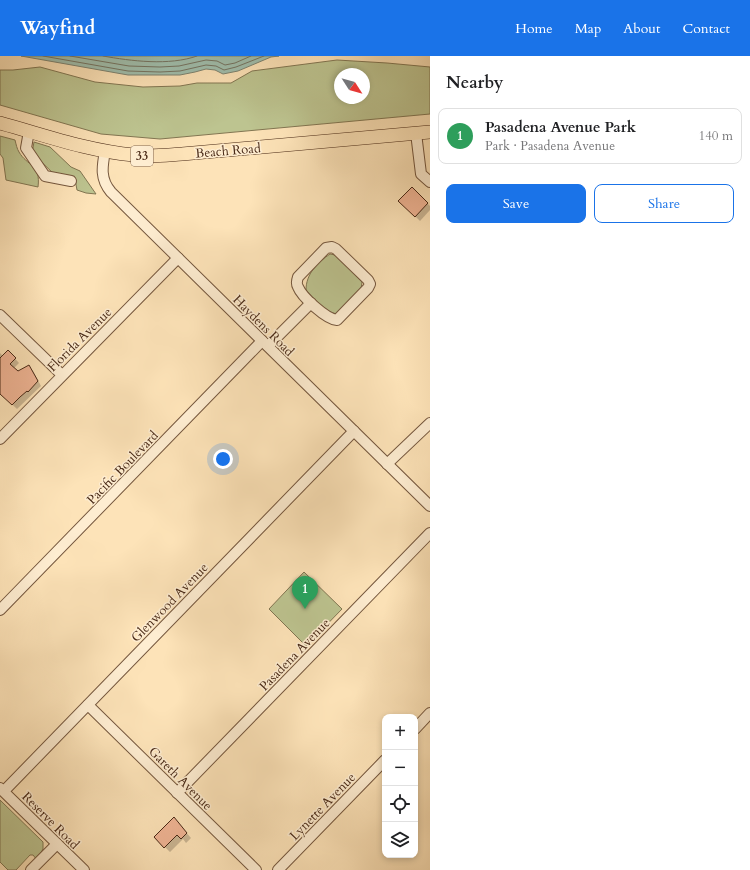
<!DOCTYPE html>
<meta charset="utf-8">
<style>
:root{--surface:#fff;--page:#f2f2f2;--text:#202124;--muted:#757577;--line:#e0e0e0;--accent:#1a73e8}
body{margin:0;font-family:Cardo,serif;background:var(--page);color:var(--text)}
.controls{position:absolute;right:12px;bottom:12px;display:grid;overflow:hidden;border-radius:8px;box-shadow:0 2px 6px #0003}
.controls button{width:36px;height:36px;display:grid;place-items:center;padding:0;border:0;border-bottom:1px solid var(--line);background:var(--surface);color:var(--text);font:20px sans-serif}
.compass{position:absolute;left:334px;top:12px;width:36px;height:36px;border-radius:50%;background:var(--surface);box-shadow:0 2px 6px #0003;rotate:126deg}
.you{position:absolute;left:223px;top:403px;width:14px;height:14px;margin:-10px;border:3px solid #fff;border-radius:50%;background:#1a73e8;box-shadow:0 0 0 6px #1a73e833}
.badge{display:grid;place-items:center;width:26px;height:26px;border-radius:50%;background:var(--accent);color:#fff;font-size:13px;font-weight:700}
.pin{position:absolute;translate:-50% -33px;filter:drop-shadow(0 1px 2px #0008)}
.pin::after{content:'';position:absolute;top:21px;width:14px;height:12px;background:inherit;clip-path:polygon(0 0,100% 0,50% 100%)}
.list{margin:0;padding:0;list-style:none}
h2{display:flex;justify-content:space-between;align-items:center;height:52px;margin:0;padding:0 16px;font-size:17px}
h2 small{font-size:13px;font-weight:400;color:var(--muted)}
.list li{display:grid;grid-template-columns:26px 1fr auto;gap:12px;align-items:center;box-sizing:border-box;height:56px;margin:0 8px 8px;padding:0 8px;border:1px solid var(--line);border-radius:8px}
.list b{display:block;font-size:15px;white-space:nowrap}
.list p{margin:0;font-size:13px;white-space:nowrap;color:var(--muted)}
.list em{font-size:13px;font-style:normal;color:var(--muted)}
.actions{display:flex;gap:8px;padding:12px 16px}
.actions a{flex:1;padding:9px 0;border:1px solid var(--accent);border-radius:8px;text-align:center;font-size:14px;color:var(--accent)}
.actions .main{background:var(--accent);color:#fff}
.icon{flex:none;width:22px;height:22px;fill:none;stroke:currentColor;stroke-width:2;stroke-linecap:round;stroke-linejoin:round}
.map{position:relative;flex:none;width:430px;height:814px;overflow:hidden}
header{display:flex;align-items:center;gap:24px;box-sizing:border-box;height:56px;padding:0 20px;background:var(--accent);color:#fff}
header strong{font-size:19px}
nav{display:flex;gap:22px;margin-inline-start:auto;font-size:14px}
main{display:flex}
aside{flex:1;background:var(--surface)}
.map>svg:first-child{display:block}
.green{fill:#bdc490;stroke:#827652;fill-rule:evenodd}
.water{fill:#9fbead;stroke:#7c8270}
.shadow{fill:#0003}
.lines{fill:none;stroke-linecap:round;stroke-linejoin:round}
.shore{stroke:#747361;stroke-width:1}
.building{fill:#f0b494;stroke:#482815}
.minor-casing{stroke:#75573e;stroke-width:12}
.major-casing{stroke:#482815;stroke-width:14}
.minor{stroke:#feedd1;stroke-width:10}
.major{stroke:#fde3b8;stroke-width:13}
.labels{text-anchor:middle;stroke-width:3;stroke-linejoin:round;paint-order:stroke}
.shield{fill:#feedd1;stroke:#7f634d;stroke-width:1}
.shield-label{font-size:12px;font-weight:bold;fill:#482815}
.street-label{font-size:13px;fill:#482815;stroke:#feedd1}
</style>
<header>
<strong>Wayfind</strong>
<nav><a>Home</a><a>Map</a><a>About</a><a>Contact</a></nav>
</header>
<main>
<div class="map">
<svg width="430" height="814" viewBox="0 0 430 814">
<rect width="100%" height="100%" fill="#fde3b8"/>
<filter id="stains"><feTurbulence type="fractalNoise" baseFrequency=".005" numOctaves="4"/><feColorMatrix values="0 0 0 0 .2 0 0 0 0 .09 0 0 0 0 .02 0 0 0 .5 -.17"/></filter>
<radialGradient id="worn" r=".72"><stop offset=".6" stop-color="#630" stop-opacity="0"/><stop offset="1" stop-color="#630" stop-opacity=".3"/></radialGradient>
<g class="green">
<path d="M 337,4 L 387,7 L 430,11 L 430,58 L 160,83 L 101,78 L 0,49 L 0,14 L 13,14 L 40,11 L 95,26 L 143,31 L 180,30 L 197,27 L 231,27 L 252,15 ZM 340,18 L 364,18 L 364,42 L 340,42 Z"/>
<path d="M 0,80 L 15,84 C 16,88 17,93 19,96 C 27,110 41,108 38,131 L 6,124 L 3,102 L 0,98 Z"/>
<polygon points="34,86 50,91 71,111 80,115 96,138 86,137 77,134 75,123 54,118 32,97"/>
<path d="M 330,198 L 335,199 L 362,226 L 361,233 L 337,258 C 324,256 314,243 306,234 C 306,218 317,207 330,198 Z"/>
<polygon points="304,516 342,553 306,590 269,553"/>
<polygon points="0,744 43,786 43,793 37,804 33,799 30,799 16,814 8,814 0,806"/>
</g>
<polygon class="water" points="21,0 279,0 271,1 238,15 223,18 215,14 206,13 195,16 180,19 128,19"/>
<g class="shadow">
<polygon points="412,132 430,150 430,154 420,165 400,145"/>
<polygon points="8,295 19,307 13,313 18,317 29,311 33,315 41,330 17,353 0,337 0,297 3,300"/>
<polygon points="178,767 191,782 186,787 183,783 170,796 155,781"/>
</g>
<g class="lines">
<g class="shore">
<polyline points="43,0 128,15 160,16 180,15 206,9 216,10 224,14 236,11 264,0"/>
<polyline points="70,0 129,10 160,11 179,10 206,4 217,5 225,9 235,7 251,0"/>
<path d="M 103,0 C 131,5 169,10 197,0"/>
</g>
</g>
<g class="building">
<polygon points="412,131 428,147 415,161 398,145"/>
<polygon points="8,294 16,302 10,308 18,315 29,309 38,325 28,336 27,335 20,341 12,349 0,338 0,302"/>
<polygon points="174,761 187,777 181,783 177,779 164,792 154,781"/>
</g>
<g class="lines">
<g class="minor-casing">
<g id="minor">
<polyline points="29,75 26,92 45,120 71,125"/>
<polyline points="416,77 421,118 430,126"/>
<path d="M 105,95 C 102,111 100,123 111,136 L 430,450"/>
<path d="M 332,191 L 336,193 L 368,224 L 370,228 L 368,232 L 337,264 C 326,263 302,241 298,231 C 296,228 297,224 298,221 L 326,192 Z"/>
<polyline points="0,259 62,319"/>
<polyline points="268,290 311,247"/>
<polyline points="0,383 178,202"/>
<polyline points="387,408 430,367"/>
<polyline points="0,554 262,285"/>
<polyline points="88,649 256,814"/>
<polyline points="415,673 430,657"/>
<polyline points="0,732 84,814"/>
<polyline points="4,735 354,375"/>
<polyline points="177,737 430,477"/>
<polyline points="31,814 57,788"/>
<polyline points="278,814 385,704"/>
</g>
</g>
<g class="major-casing">
<path id="major" d="M 0,67 C 44,79 88,95 134,99 C 150,101 166,99 182,98 L 430,76"/>
</g>
<use href="#minor" class="minor"/>
<use href="#major" class="major"/>
</g>
<g class="labels">
<rect class="shield" x="131" y="90" width="22" height="20" rx="3"/>
<g class="shield-label">
<text x="142" y="104">33</text>
</g>
<g class="street-label">
<text transform="translate(228 94) rotate(-5)" y="5">Beach Road</text>
<text transform="translate(264 269) rotate(45)" y="5">Haydens Road</text>
<text transform="translate(79 283) rotate(-45)" y="5">Florida Avenue</text>
<text transform="translate(122 411) rotate(-46)" y="5">Pacific Boulevard</text>
<text transform="translate(169 546) rotate(-46)" y="5">Glenwood Avenue</text>
<text transform="translate(294 598) rotate(-46)" y="5">Pasadena Avenue</text>
<text transform="translate(181 722) rotate(45)" y="5">Gareth Avenue</text>
<text transform="translate(322 750) rotate(-46)" y="5">Lynette Avenue</text>
<text transform="translate(51 764) rotate(45)" y="5">Reserve Road</text>
</g>
</g>
<rect width="100%" height="100%" filter="url(#stains)"/>
<rect width="100%" height="100%" fill="url(#worn)"/>
</svg>
<div class="controls">
<button>+</button>
<button>−</button>
<button><svg class="icon" aria-label="locate" viewBox="0 0 24 24"><circle cx="12" cy="12" r="6"/><path d="M12 2v4M12 18v4M2 12h4M18 12h4"/></svg></button>
<button><svg class="icon" aria-label="layers" viewBox="0 0 24 24"><path d="M12 4l9 5-9 5-9-5zM3 14l9 5 9-5"/></svg></button>
</div>
<svg class="compass" viewBox="-18 -18 36 36"><path d="M0-13l5 13h-10z" fill="#e53935"/><path d="M0 13l5-13h-10z" fill="#757577"/></svg>
<div class="you"></div>
<div class="pin badge" style="left:305px;top:553px;background:#2e9e5b">1</div>
</div>
<aside>
<h2>Nearby<small></small></h2>
<ul class="list">
<li><span class="badge" style="background:#2e9e5b">1</span><div><b>Pasadena Avenue Park</b><p>Park · Pasadena Avenue</p></div><em>140 m</em></li>
</ul>
<div class="actions"><a class="main">Save</a><a>Share</a></div>
</aside>
</main>
